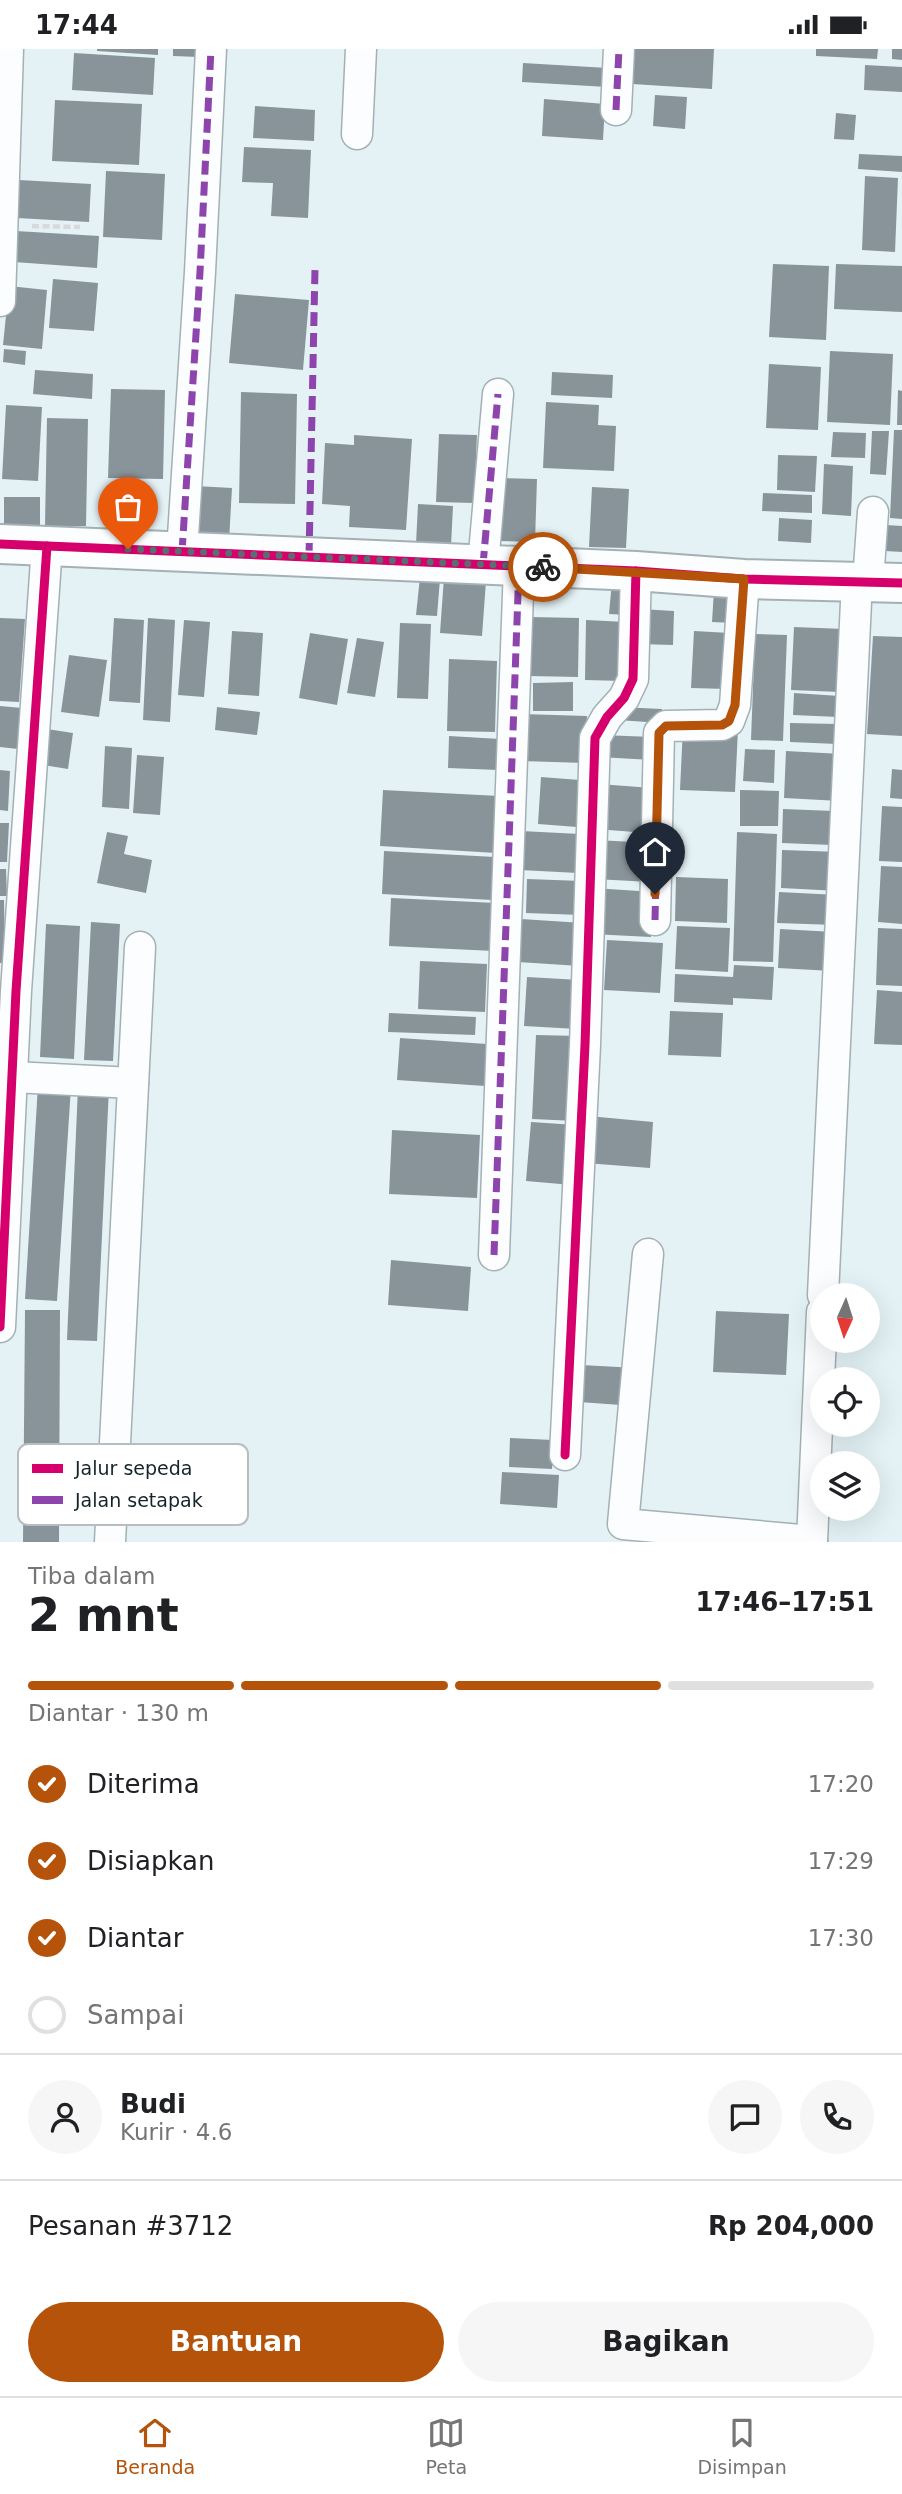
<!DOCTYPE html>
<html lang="id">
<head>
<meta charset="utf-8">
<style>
  body { margin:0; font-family:"DejaVu Sans",sans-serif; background:#f6f6f6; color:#202124; height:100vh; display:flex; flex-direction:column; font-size:26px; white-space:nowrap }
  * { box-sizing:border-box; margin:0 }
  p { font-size:23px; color:#757577 }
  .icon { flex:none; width:38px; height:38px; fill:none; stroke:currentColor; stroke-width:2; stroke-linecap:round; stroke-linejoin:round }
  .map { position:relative; height:1493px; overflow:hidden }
  .panel { display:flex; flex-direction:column; background:#fff; flex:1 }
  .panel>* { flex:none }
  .needle { width:46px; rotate:183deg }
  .buttons { position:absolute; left:810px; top:1234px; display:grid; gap:14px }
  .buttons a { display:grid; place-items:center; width:70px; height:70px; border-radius:50%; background:#fff; box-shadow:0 7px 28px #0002; font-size:35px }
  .pin { position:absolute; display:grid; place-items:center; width:60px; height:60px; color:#fff; margin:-72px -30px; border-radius:50% 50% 50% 0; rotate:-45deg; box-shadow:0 0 7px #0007 }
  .pin .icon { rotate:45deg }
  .courier { position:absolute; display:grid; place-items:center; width:70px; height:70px; margin:-35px; border:5px solid #b45309; border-radius:50%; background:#fff; color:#222; box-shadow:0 2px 9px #0007 }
  .head em { font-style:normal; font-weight:700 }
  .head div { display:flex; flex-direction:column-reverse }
  .head { display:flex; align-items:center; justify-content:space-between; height:119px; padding:0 28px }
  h1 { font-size:46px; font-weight:700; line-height:52px }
  .bar { display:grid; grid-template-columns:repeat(4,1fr); gap:10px 7px; align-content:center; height:84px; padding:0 28px }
  .bar i { height:9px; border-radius:5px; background:#e0e0e0 }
  .bar .selected { background:#b45309 }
  .bar p { grid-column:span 4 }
  .line { display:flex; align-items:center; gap:18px; padding:0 28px; border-top:2px solid #e0e0e0 }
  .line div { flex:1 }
  .round { display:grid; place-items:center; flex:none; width:74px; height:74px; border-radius:37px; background:#f6f6f6 }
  ol { padding:0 28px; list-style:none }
  li { display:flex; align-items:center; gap:21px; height:77px }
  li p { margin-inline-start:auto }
  li .icon { padding:7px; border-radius:50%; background:#b45309; color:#fff; stroke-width:4 }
  li:last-child { color:#757577 }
  li i { width:38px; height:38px; border:4px solid #e0e0e0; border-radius:50% }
  .cta { display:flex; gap:14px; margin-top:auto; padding:14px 28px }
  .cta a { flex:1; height:80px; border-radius:42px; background:#b45309; color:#fff; font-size:28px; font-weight:700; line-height:80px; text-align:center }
  .cta a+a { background:#f6f6f6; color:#202124 }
  .status { display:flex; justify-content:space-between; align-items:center; height:49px; padding:0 35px; background:#fff; direction:ltr }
  .status svg { height:19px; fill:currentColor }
  .tabs { display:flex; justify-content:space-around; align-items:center; height:98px; border-top:2px solid #e0e0e0; background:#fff; font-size:19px; color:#757577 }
  .tabs a { display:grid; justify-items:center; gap:4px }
  .tabs .selected { color:#b45309 }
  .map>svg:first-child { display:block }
  .building { fill:#89949a }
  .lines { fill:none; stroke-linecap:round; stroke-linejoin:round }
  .minor-casing { stroke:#a3b1b5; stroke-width:33 }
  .tertiary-casing { stroke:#a3b1b5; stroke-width:42 }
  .path { stroke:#d6dadc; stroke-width:4.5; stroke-dasharray:7 3.5; stroke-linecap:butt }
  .minor { stroke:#fbfdfe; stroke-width:30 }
  .tertiary { stroke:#fbfdfe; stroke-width:38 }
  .quiet { stroke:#8e44ad; stroke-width:7; stroke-dasharray:14 7; stroke-linecap:butt }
  .cycleway-casing { stroke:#fff; stroke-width:13 }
  .cycleway { stroke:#d6006c; stroke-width:9 }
  .done { stroke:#5d6c71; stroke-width:7; stroke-dasharray:0 12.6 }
  .route { stroke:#b45309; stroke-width:9 }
  .key { fill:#fff; stroke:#b8bdbf; stroke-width:2 }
  .key-label { font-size:19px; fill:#142429 }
</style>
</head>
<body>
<div class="status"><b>17:44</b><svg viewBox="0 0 49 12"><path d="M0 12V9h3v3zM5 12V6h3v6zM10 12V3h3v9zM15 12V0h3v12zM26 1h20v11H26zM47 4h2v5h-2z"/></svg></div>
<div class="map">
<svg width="902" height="1493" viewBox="0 0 902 1493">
  <rect width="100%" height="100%" fill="#e4f2f6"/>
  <g class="building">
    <path d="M97,0H158V6L97,2Z"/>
    <path d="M173,0H200L199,8L173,7Z"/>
    <path d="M634,0H714L712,40L632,35Z"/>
    <path d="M816,0H878L877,10L816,7Z"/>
    <path d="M892,0H902V11L892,10Z"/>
    <path d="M74,4L155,9L153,46L72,41Z"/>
    <path d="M523,14L608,19L607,38L522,33Z"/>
    <path d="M865,16L902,18V43L864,41Z"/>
    <path d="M655,46L687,48L685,80L653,77Z"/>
    <path d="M544,50L605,55L603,91L542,87Z"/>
    <path d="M55,51L142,55L139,116L52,112Z"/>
    <path d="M255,57L315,61L314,92L253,89Z"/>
    <path d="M836,64L856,66L854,91L834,90Z"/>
    <path d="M244,98L311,101L308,169L271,167L273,134L242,133Z"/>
    <path d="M859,105L902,107V123L858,120Z"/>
    <path d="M106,122L165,125L162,191L103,188Z"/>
    <path d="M865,127L898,129L895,203L862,201Z"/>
    <path d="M19,131L91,135L89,173L17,169Z"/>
    <path d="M16,182L99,187L97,219L14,213Z"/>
    <path d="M773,215L829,217L826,291L769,288Z"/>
    <path d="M836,215L902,217V263L834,260Z"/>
    <path d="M53,230L98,234L94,282L49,279Z"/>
    <path d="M9,237L47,241L42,300L3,296Z"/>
    <path d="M235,245L309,251L303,321L229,314Z"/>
    <path d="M4,300L26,302L25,316L3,313Z"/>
    <path d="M830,302L893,305L890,376L827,373Z"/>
    <path d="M769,315L821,318L818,381L766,379Z"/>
    <path d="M35,321L93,325L92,350L33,345Z"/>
    <path d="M552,323L613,326L612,349L551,346Z"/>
    <path d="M111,340L165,341L163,430L108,429Z"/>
    <path d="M898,341L902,342V376H897Z"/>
    <path d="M241,343L297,345L295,455L239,454Z"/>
    <path d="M546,353L599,356L598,376L616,377L614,422L543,419Z"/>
    <path d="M6,356L42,358L38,432L2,430Z"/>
    <path d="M47,369L88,370L86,477H45Z"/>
    <path d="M894,381H902V470L890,469Z"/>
    <path d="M872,382H889L886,426L870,425Z"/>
    <path d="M833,383L866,384L865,409L831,408Z"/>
    <path d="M439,385L477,386L474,454L436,453Z"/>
    <path d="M354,386L412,390L406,481L349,478L350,457L322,455L325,394L354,396Z"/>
    <path d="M778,406L817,407L815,443L777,441Z"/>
    <path d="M824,415L853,417L851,467L822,465Z"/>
    <path d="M500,429L537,430L535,493L498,492Z"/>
    <path d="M196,437L232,439L229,492L194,490Z"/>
    <path d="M592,438L629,440L626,499L589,498Z"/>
    <path d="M763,444L812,446V464L762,462Z"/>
    <rect x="4" y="448" width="36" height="30"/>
    <path d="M418,455L453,457L451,497L416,495Z"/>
    <path d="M779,469L812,471L811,494L778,492Z"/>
    <path d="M886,476L902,477V503L885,502Z"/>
    <path d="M420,528L440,530L437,567L416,566Z"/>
    <path d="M444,528L486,532L482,587L440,584Z"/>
    <path d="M612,532L629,534L628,566L609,565Z"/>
    <path d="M714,541H734V574L712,573Z"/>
    <path d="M640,560L674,562L673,596L639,595Z"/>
    <path d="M531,568L579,569L578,628L529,627Z"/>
    <path d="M0,569L25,570L19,653L0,652Z"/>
    <path d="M114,569L144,571L140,654L109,652Z"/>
    <path d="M148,569L175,571L170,673L143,671Z"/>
    <path d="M184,571L210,573L204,648L178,646Z"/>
    <path d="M586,571L626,573L624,632L585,631Z"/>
    <path d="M400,574L431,575L428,650L397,649Z"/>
    <path d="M794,578L844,580L840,643L791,641Z"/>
    <path d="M232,582L263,584L259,647L228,645Z"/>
    <path d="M694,582L730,584L727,640L691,639Z"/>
    <path d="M310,584L348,590L337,656L299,649Z"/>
    <path d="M755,585L787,586L783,692L751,691Z"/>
    <path d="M873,587L902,588V687L867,685Z"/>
    <path d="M357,589L384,593L375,648L347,644Z"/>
    <path d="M69,606L107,611L99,668L61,663Z"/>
    <path d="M449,610L497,612L495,683L447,682Z"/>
    <path d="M573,633V662H533V634Z"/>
    <path d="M794,644L840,647L838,668L793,666Z"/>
    <path d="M0,657L22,659L18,700L0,698Z"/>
    <path d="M217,658L260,663L257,686L215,681Z"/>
    <path d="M619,658L662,660L661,674L618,671Z"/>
    <path d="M522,665L587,667L585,714L521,712Z"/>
    <path d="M790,674L837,675V695L790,693Z"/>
    <path d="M683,678L738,680L735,743L680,741Z"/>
    <path d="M47,680L73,684L68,720L43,716Z"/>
    <path d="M601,686L653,688L652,711L599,708Z"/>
    <path d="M449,687L500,690L498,721L448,719Z"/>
    <path d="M105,697L132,699L129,760L102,758Z"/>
    <path d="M745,700L775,701L774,734L743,732Z"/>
    <path d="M786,702L842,705L840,752L784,749Z"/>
    <path d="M137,706L164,708L160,766L133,764Z"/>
    <path d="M892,720L902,721V750L890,749Z"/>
    <path d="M0,721L10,722L8,762L0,761Z"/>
    <path d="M541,728L580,731L577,778L538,775Z"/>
    <path d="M599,735L652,739L648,784L595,780Z"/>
    <path d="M383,741L499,747L496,804L380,797Z"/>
    <path d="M740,741L779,742L778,777H740Z"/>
    <path d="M882,757L902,758V813L879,812Z"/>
    <path d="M783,760L834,762L832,796L782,794Z"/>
    <path d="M0,774H9L7,813H0Z"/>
    <path d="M521,782L580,785L578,824L520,821Z"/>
    <path d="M107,783L128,787L124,805L152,811L146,844L97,834Z"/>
    <path d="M737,783L777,785L773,913L733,912Z"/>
    <path d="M596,791L653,794L651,833L594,830Z"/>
    <path d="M782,801L840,803L839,842L781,839Z"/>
    <path d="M384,802L495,808L492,851L382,845Z"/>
    <path d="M881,817L902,818V875L878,873Z"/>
    <path d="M0,820H6L7,847H0Z"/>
    <path d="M676,828L728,830L727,874L675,872Z"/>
    <path d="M527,830L582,832L581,866L526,864Z"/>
    <path d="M593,839L654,843L651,888L591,885Z"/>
    <path d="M779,843L838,846L836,876L777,874Z"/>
    <path d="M391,849L496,854L494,902L389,897Z"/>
    <path d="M0,851H4L5,914H0Z"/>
    <path d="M521,870L583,874L580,917L518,913Z"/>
    <path d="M91,873L120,875L113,1012L84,1011Z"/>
    <path d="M46,875L80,877L74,1010L40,1008Z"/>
    <path d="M677,877L730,879L728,923L675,920Z"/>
    <path d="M878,879L902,880V937L876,936Z"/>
    <path d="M780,880L834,883L832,922L778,919Z"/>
    <path d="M607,891L663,894L660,944L604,941Z"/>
    <path d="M420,912L487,915L485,963L418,960Z"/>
    <path d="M734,916L774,918L772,951L733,949V956L674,953L675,925L733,928Z"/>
    <path d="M527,928L580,931L577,980L524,977Z"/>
    <path d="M877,941L902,943V996L874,995Z"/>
    <path d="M670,962L723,964L721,1008L668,1006Z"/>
    <path d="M389,964L476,968L475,986L388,983Z"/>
    <path d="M536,986L580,987L576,1072L532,1070Z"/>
    <path d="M400,989L487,995L485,1037L397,1031Z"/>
    <path d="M38,1036L71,1038L57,1252L25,1250Z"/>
    <path d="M78,1038L109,1039L97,1292L67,1291Z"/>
    <path d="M588,1067L653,1073L650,1119L585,1114Z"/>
    <path d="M531,1073L576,1076L572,1136L526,1132Z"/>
    <path d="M392,1081L480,1086L477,1149L389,1145Z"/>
    <path d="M391,1211L471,1218L468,1262L388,1256Z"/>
    <path d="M25,1261H60L59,1493H23Z"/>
    <path d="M716,1262L789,1265L786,1326L713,1323Z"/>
    <path d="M581,1316L637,1319L635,1357L579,1353Z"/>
    <path d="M510,1389L553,1391L552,1420L509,1418Z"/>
    <path d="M502,1423L559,1426L557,1459L500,1455Z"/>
  </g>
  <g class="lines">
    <g class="minor-casing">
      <g id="minor">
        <path d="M616,61L619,0"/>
        <path d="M357,85L361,0"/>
        <path d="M0,252L8,0"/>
        <path d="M182,503L200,223L211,0"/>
        <path d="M483,516L498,345"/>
        <path d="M868,532L873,463"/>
        <path d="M655,871L659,684L666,677L722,676L729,672L735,656L744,530"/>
        <path d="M13,1028L133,1034"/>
        <path d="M648,1205L623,1475L812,1492"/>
        <path d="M494,1206L519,517"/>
        <path d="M823,1246L857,532"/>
        <path d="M0,1278L16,942L47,497"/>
        <path d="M565,1406L585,996L595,689L607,668L624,649L633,630L636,522"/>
        <path d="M110,1493L140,898"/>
        <path d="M812,1493L822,1263"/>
      </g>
    </g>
    <g class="tertiary-casing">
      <path id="tertiary" d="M0,495L636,522L744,530L902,534"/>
    </g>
    <path class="path" d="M32,177L80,178"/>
    <use href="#minor" class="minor"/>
    <use href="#tertiary" class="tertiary"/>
    <g class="quiet">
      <path d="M616,61L619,0"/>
      <path d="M182,503L200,223L211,0"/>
      <path d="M309,508L315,219"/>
      <path d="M483,516L498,345"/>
      <path d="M655,871L659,684L666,677L722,676L729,672L735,656L744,530"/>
      <path d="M494,1206L519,517"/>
    </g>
    <g class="cycleway-casing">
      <g id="cycleway">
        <path d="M0,495L636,522L744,530L902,534"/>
        <path d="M0,1278L16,942L47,497"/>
        <path d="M565,1406L585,996L595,689L607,668L624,649L633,630L636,522"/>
      </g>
    </g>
    <use href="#cycleway" class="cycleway"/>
  </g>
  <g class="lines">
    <path class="done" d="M128,500L543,518"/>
    <path class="route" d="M543,518L744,530L735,656L729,672L722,676L666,677L659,684L655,845"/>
  </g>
  <rect x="18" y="1395" width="230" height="81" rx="10" class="key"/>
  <rect x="32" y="1415" width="31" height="9" fill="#d6006c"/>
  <rect x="32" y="1447" width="31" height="8" fill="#8e44ad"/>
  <g class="key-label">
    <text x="75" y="1426">Jalur sepeda</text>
    <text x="75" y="1458">Jalan setapak</text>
  </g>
</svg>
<div class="buttons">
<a><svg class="needle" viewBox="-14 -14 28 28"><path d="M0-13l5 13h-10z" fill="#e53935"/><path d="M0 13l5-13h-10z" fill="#757577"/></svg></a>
<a><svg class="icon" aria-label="locate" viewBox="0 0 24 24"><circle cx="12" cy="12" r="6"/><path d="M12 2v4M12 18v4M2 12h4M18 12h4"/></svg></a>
<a><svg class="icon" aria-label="layers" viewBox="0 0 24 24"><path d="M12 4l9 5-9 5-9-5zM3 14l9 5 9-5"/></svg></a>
</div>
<div class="pin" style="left:128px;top:500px;background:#ea580c"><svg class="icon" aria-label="bag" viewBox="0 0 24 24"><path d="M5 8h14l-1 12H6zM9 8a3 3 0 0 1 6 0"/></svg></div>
<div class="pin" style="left:655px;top:845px;background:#1f2937"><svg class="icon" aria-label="home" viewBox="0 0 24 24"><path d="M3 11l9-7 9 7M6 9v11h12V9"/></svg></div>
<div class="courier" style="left:543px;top:518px"><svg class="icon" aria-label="bike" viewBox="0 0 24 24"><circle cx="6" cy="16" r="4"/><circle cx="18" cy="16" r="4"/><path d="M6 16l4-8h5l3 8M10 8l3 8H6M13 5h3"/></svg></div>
</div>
<section class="panel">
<div class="head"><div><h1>2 mnt</h1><p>Tiba dalam</p></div><em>17:46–17:51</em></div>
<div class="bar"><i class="selected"></i><i class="selected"></i><i class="selected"></i><i></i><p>Diantar · 130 m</p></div>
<ol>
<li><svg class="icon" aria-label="check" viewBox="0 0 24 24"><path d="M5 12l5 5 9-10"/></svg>Diterima<p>17:20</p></li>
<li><svg class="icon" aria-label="check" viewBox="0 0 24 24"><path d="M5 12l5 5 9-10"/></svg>Disiapkan<p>17:29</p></li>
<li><svg class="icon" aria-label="check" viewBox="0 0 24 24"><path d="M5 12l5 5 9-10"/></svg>Diantar<p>17:30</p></li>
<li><i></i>Sampai</li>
</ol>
<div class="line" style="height:126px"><a class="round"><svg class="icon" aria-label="person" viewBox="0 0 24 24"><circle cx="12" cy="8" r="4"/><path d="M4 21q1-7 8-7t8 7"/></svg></a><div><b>Budi</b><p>Kurir · 4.6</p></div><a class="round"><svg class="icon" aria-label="chat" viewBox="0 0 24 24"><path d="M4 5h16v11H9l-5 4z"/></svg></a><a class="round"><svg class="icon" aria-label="phone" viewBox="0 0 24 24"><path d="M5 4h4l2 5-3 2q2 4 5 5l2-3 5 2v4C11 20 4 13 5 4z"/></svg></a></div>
<div class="line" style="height:91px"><div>Pesanan #3712</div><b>Rp 204,000</b></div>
<div class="cta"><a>Bantuan</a><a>Bagikan</a></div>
</section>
<nav class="tabs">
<a class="selected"><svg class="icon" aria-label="home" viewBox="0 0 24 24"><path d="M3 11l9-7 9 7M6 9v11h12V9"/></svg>Beranda</a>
<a><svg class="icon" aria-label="map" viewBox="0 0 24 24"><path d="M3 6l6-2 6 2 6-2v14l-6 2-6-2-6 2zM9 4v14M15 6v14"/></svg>Peta</a>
<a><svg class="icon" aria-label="saved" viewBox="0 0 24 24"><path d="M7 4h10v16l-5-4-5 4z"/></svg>Disimpan</a>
</nav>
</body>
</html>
